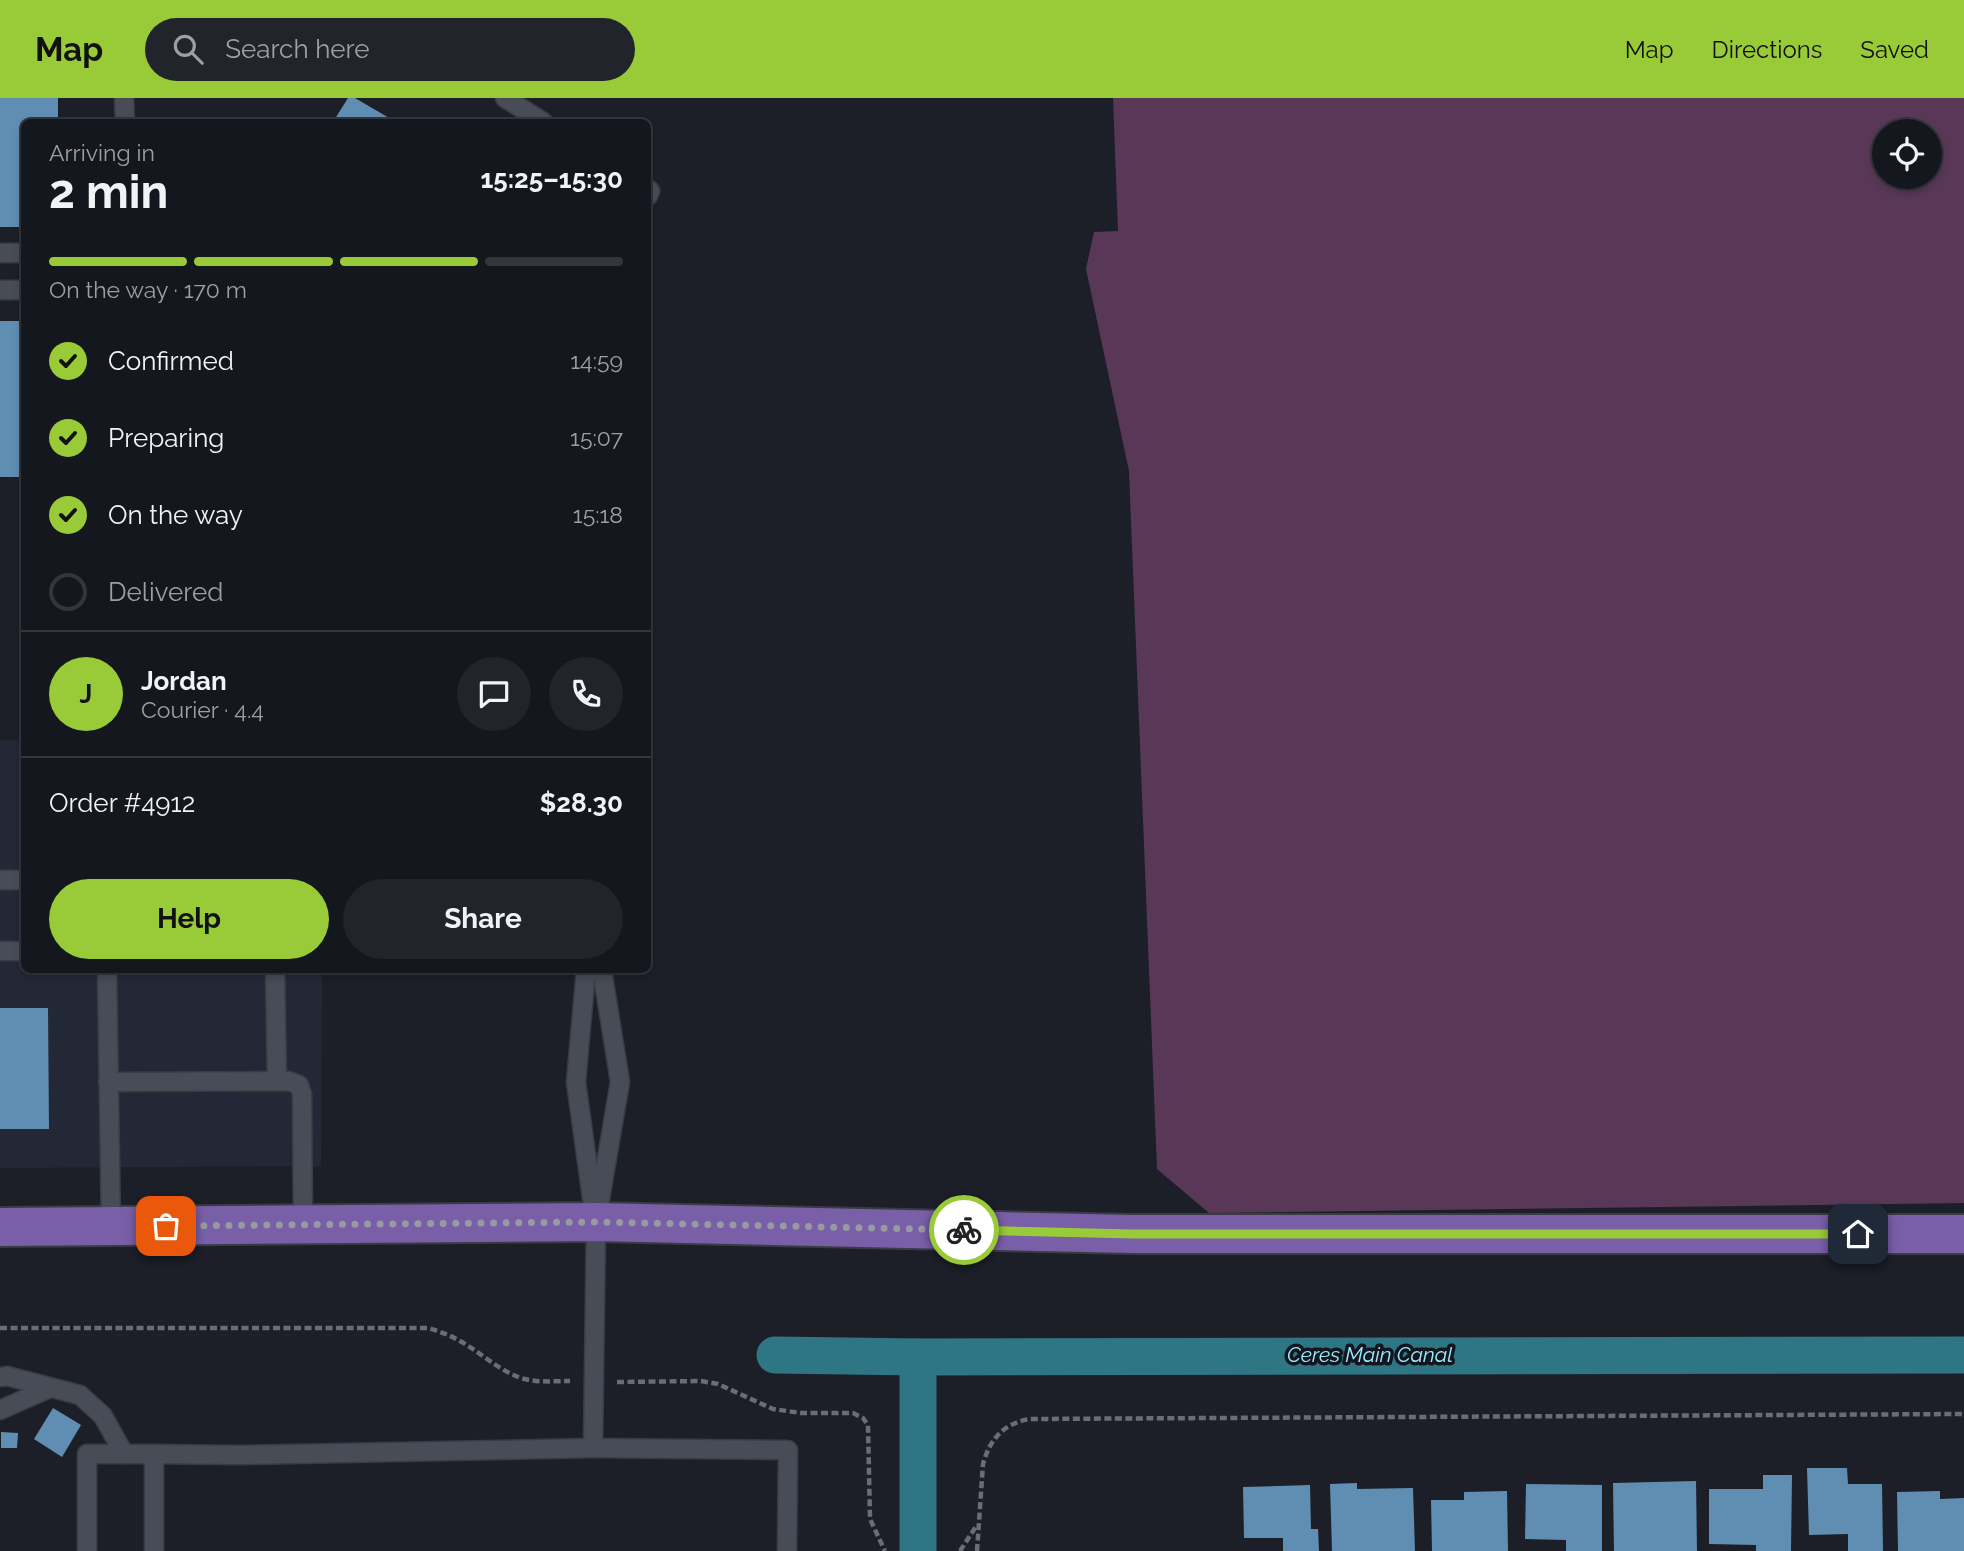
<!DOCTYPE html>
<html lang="en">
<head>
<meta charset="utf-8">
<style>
  body { margin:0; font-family:Raleway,sans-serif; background:#22242b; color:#f1f3f6; height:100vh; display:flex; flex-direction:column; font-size:26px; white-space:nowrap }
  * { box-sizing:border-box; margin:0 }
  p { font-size:23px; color:#9d9fa4 }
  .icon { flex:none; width:38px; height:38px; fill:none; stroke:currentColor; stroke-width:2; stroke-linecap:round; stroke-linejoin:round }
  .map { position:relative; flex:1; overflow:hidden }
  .details { position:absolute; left:21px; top:21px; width:630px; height:854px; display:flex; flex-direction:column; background:#15171e; border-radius:10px; box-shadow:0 4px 10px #0003,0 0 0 2px #34363c }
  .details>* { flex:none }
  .buttons { position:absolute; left:1872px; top:21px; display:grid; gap:14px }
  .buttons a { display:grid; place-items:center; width:70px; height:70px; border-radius:50%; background:#15171e; box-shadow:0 4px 10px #0003,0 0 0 2px #34363c; font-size:35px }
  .pin { position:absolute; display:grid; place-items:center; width:60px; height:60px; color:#fff; margin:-30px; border-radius:14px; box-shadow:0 4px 10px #0006 }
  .courier { position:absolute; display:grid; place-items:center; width:70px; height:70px; margin:-35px; border:5px solid #98cb37; border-radius:50%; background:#fff; color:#222; box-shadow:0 2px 9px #0007 }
  .overview em { font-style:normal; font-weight:700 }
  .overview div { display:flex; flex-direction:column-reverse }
  .overview { display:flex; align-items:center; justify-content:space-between; height:119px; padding:0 28px }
  h1 { font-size:46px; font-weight:700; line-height:52px }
  .bar { display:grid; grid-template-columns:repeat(4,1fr); gap:10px 7px; align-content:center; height:84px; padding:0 28px }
  .bar i { height:9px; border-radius:5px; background:#34363c }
  .bar .on { background:#98cb37 }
  .bar p { grid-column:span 4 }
  .line { display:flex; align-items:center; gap:18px; padding:0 28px; border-top:2px solid #34363c }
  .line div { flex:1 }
  .round { display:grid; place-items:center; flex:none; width:74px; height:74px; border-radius:37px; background:#22242b }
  ol { padding:0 28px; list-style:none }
  li { display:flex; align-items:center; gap:21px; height:77px }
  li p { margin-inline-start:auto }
  li .icon { padding:7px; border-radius:50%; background:#98cb37; color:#111; stroke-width:4 }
  li:last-child { color:#9d9fa4 }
  li i { width:38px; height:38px; border:4px solid #34363c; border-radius:50% }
  .action { display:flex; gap:14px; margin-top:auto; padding:14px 28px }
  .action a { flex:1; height:80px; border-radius:42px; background:#98cb37; color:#111; font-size:28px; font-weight:700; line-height:80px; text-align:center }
  .action a+a { background:#22242b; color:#f1f3f6 }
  header { display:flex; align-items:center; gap:42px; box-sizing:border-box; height:98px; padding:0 35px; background:#98cb37; color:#111 }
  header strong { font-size:33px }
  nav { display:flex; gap:38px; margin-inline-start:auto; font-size:24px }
  .search { width:490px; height:63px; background:#22242b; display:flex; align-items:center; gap:18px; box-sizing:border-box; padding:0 24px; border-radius:38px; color:#9d9fa4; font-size:26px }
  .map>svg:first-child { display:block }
  .built { fill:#232836 }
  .green { fill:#583856; fill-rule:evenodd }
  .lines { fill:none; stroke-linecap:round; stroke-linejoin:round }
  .canal { stroke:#2f7685; stroke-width:37 }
  .building { fill:#608eb2 }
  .lane-casing { stroke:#3a3c43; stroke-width:21 }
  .primary-casing { stroke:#3a3c43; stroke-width:42 }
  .path { stroke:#6a6d75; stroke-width:4.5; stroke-dasharray:7 3.5; stroke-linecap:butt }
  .lane { stroke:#484c56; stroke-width:18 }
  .primary { stroke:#795ea8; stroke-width:38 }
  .done { stroke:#989aa1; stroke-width:7; stroke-dasharray:0 12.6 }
  .route { stroke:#98cb37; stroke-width:9 }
  .labels { text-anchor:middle; stroke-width:7; stroke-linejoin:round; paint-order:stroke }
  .water-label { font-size:21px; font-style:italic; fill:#9becff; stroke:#13161f }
</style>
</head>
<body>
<header>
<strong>Map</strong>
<div class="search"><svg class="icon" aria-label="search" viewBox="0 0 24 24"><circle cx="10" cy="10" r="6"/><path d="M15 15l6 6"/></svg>Search here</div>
<nav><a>Map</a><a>Directions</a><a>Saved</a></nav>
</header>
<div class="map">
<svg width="1964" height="1453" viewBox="0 0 1964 1453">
  <rect width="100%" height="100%" fill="#1c1f28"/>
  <path class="built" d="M0,642H24V872H322L321,1068L0,1070Z"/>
  <path class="green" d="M1113,0H1964V1105L1209,1115L1157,1071L1129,373L1086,171L1094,134L1118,133ZM1885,33H1930V79H1885Z"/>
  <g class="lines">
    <g class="canal">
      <path d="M775,1257L918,1259L1964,1257"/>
      <path d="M918,1259V1453"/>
    </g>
  </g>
  <g class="building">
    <path d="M0,0H58V24H24V129H0Z"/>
    <path d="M348,0H355L396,24H333Z"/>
    <rect x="0" y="223" width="24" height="156"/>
    <path d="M0,910H48L49,1031H0Z"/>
    <path d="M53,1310L81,1327L62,1359L34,1341Z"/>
    <path d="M1,1334L18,1335L17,1350H1Z"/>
    <path d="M1807,1370H1847L1848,1386H1882L1883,1453H1848V1436L1809,1437Z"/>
    <path d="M1763,1377H1792L1791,1453H1756V1447L1709,1446V1391H1763Z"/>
    <path d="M1696,1383L1697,1453H1614L1613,1385Z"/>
    <path d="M1357,1385V1391L1413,1390L1415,1453H1332L1330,1386Z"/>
    <path d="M1526,1386L1602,1387V1453H1566V1442L1525,1441Z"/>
    <path d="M1310,1387L1311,1431H1318L1319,1453H1283V1440H1244L1243,1389Z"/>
    <path d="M1507,1393L1508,1453H1432L1431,1402H1464V1394Z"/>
    <path d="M1940,1393V1401L1964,1400V1453H1898L1897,1394Z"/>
  </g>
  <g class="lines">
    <g class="lane-casing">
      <g id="lane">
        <path d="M124,0L125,24"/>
        <path d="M505,0L543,24"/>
        <path d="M648,91L650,93L648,98"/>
        <path d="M0,155H24"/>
        <path d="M0,192H24"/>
        <path d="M0,782H24"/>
        <path d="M0,853H24"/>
        <path d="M107,872L111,1128"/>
        <path d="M275,872L277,983"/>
        <path d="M586,872L576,984L593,1107"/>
        <path d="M108,984L289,983L299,987L302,996L303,1126"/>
        <path d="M0,1279L7,1278L80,1297L103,1318L124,1356"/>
        <path d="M0,1312L50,1290"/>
        <path d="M593,1350L788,1352L787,1453"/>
        <path d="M87,1453V1356H154"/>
        <path d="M154,1453V1356L238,1357L593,1350L596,1124L620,984L602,872"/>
      </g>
    </g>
    <g class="primary-casing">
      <path id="primary" d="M0,1129L596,1124L1133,1136H1964"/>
    </g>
    <g class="path">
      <path d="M0,1230H429C440,1234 450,1237 460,1243C480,1254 498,1272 521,1280C537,1285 554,1283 570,1283"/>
      <path d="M617,1284L701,1283L718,1286L773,1311L801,1315H853L863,1320L868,1327L870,1421L885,1453"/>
      <path d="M960,1453L977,1427"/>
      <path d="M977,1453L983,1366C990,1341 1003,1326 1029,1321L1964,1316"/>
    </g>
    <use href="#lane" class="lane"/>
    <use href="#primary" class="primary"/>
  </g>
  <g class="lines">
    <path class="done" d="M166,1128L596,1124L964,1132"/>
    <path class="route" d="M964,1132L1133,1136H1858"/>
  </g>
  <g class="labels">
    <g class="water-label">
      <text x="1370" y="1264">Ceres Main Canal</text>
    </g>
  </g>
</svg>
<div class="buttons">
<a><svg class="icon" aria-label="locate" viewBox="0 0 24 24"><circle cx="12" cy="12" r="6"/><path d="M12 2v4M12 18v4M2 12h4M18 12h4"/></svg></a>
</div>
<div class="pin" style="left:166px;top:1128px;background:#ea580c"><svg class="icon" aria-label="bag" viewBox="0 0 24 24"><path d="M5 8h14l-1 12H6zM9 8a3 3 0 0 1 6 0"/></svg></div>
<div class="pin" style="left:1858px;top:1136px;background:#1f2937"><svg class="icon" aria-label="home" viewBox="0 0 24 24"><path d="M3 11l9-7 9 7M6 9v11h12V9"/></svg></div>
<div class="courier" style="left:964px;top:1132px"><svg class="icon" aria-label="bike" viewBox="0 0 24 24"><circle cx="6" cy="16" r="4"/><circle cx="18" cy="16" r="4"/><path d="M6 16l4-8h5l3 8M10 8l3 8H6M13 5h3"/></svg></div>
<section class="details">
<div class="overview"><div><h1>2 min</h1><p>Arriving in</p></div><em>15:25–15:30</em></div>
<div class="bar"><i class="on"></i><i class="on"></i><i class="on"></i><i></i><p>On the way · 170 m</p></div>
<ol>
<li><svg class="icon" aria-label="check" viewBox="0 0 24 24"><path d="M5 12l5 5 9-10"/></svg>Confirmed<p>14:59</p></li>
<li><svg class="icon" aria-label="check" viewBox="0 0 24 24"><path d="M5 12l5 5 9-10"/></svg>Preparing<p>15:07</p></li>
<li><svg class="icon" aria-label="check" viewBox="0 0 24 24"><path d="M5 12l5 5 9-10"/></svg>On the way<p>15:18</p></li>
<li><i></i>Delivered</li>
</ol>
<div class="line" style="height:126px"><b class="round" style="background:#98cb37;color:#111">J</b><div><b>Jordan</b><p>Courier · 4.4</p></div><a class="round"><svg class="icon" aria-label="chat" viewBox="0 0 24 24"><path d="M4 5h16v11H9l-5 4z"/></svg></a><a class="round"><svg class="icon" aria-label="phone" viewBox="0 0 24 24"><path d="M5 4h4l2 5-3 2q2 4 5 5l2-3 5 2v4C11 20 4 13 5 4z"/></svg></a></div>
<div class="line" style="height:91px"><div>Order #4912</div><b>$28.30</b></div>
<div class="action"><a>Help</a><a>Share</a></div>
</section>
</div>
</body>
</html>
